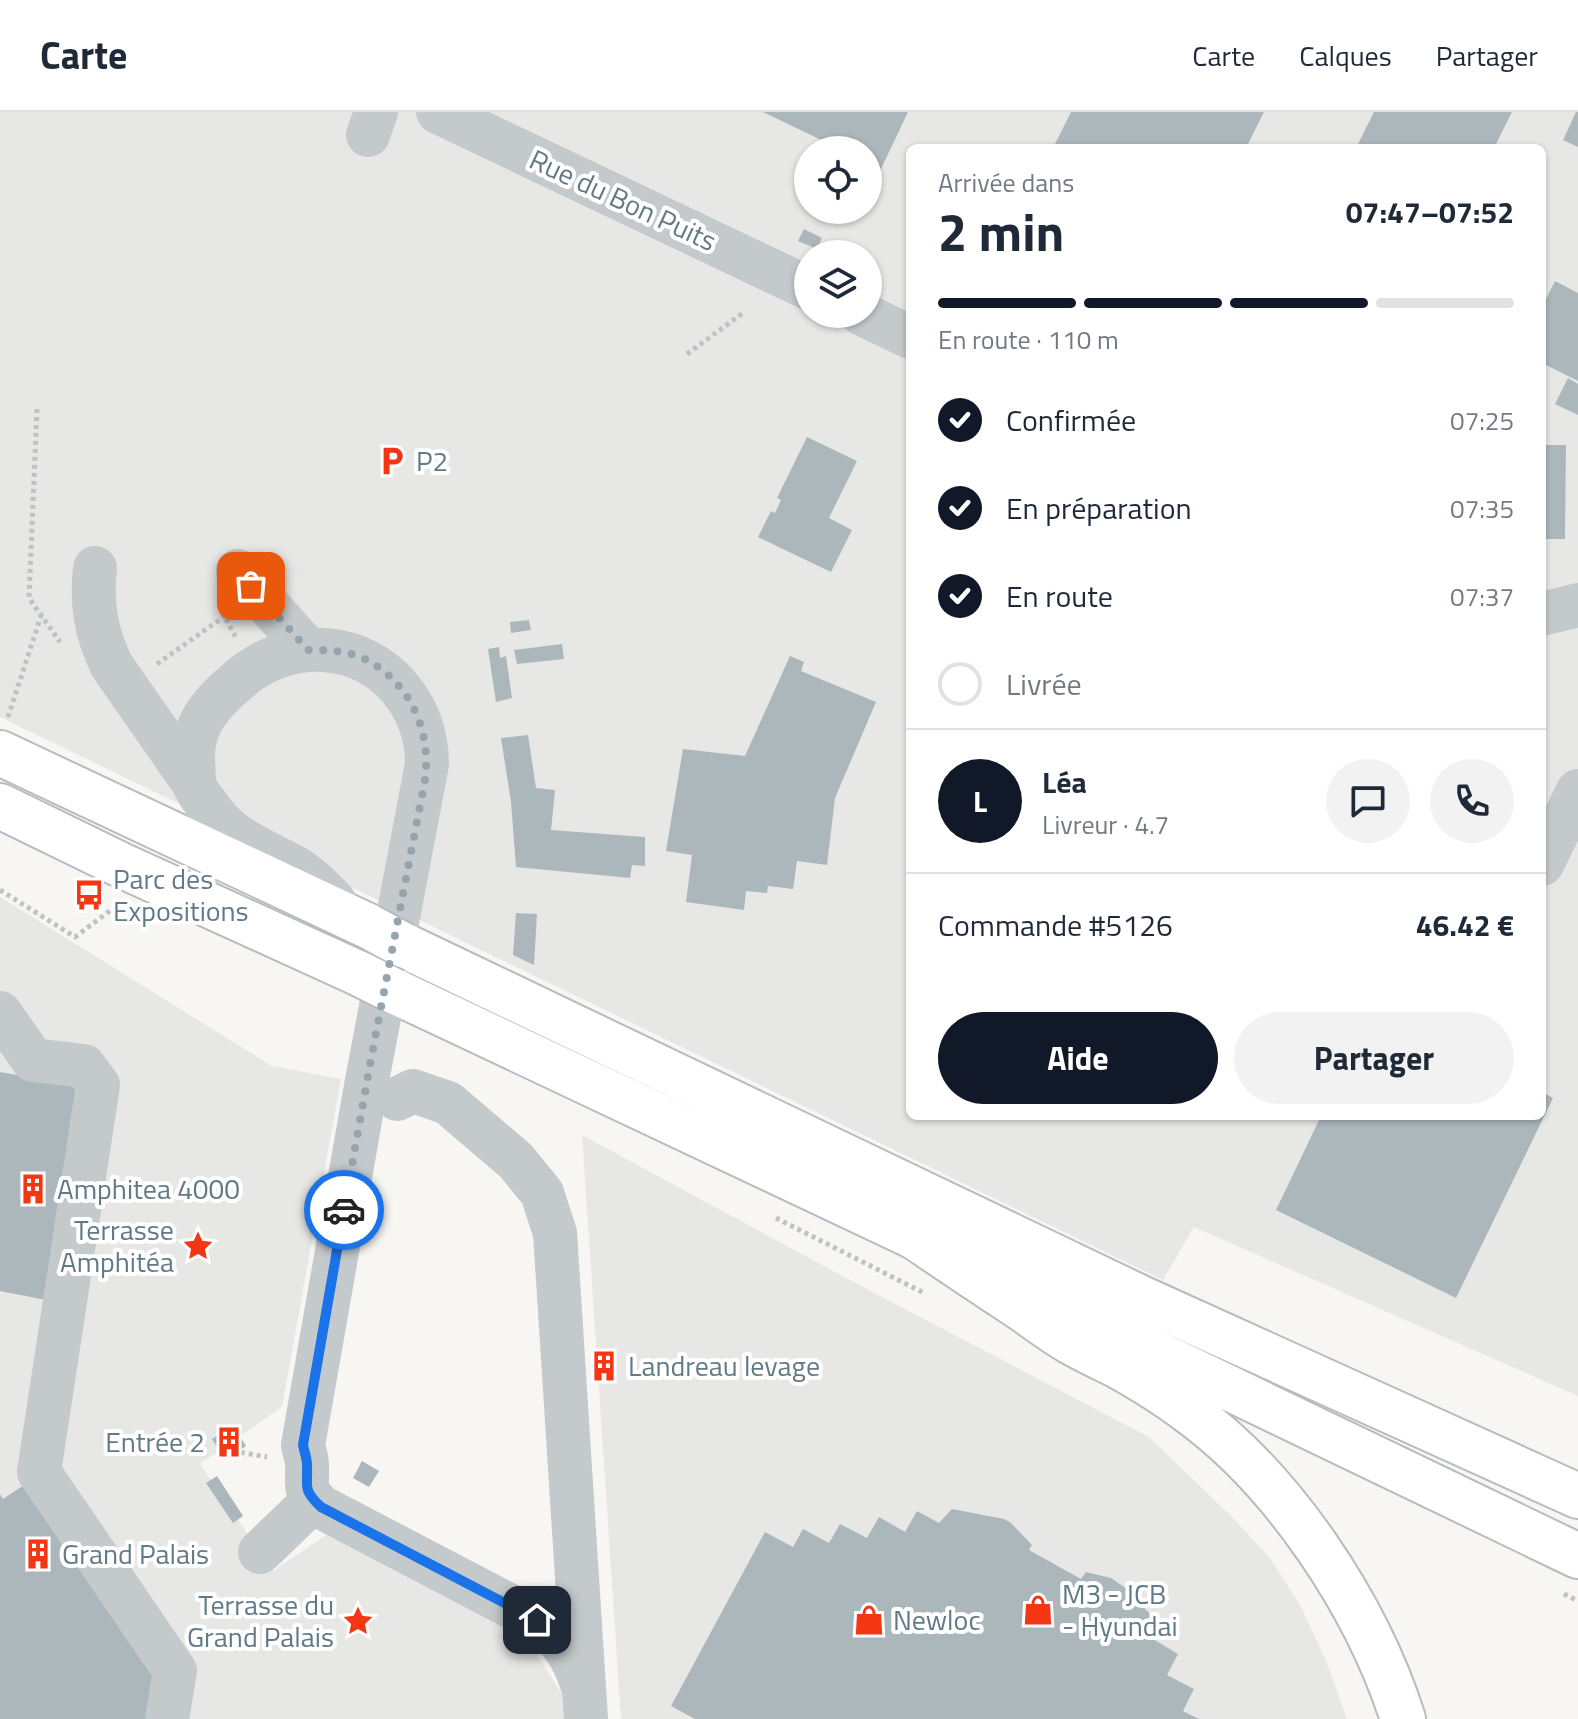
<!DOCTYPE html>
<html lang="fr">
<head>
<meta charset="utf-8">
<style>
  body { margin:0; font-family:"Titillium Web",sans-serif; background:#f2f2f3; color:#1f2937; height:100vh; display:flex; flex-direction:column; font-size:30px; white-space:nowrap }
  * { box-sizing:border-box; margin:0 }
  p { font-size:26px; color:#747a83 }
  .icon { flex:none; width:44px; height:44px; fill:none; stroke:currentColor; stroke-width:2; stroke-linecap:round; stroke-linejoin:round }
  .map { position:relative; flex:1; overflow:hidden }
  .drawer { position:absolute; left:906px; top:32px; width:640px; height:976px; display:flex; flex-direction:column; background:#fff; border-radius:12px; box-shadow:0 2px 6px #0004 }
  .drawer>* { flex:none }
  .fabs { position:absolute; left:794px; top:24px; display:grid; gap:16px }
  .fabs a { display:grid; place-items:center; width:88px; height:88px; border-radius:50%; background:#fff; box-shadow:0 2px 6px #0004; font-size:40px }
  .pin { position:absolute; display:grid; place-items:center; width:68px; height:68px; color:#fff; margin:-34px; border-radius:16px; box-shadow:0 4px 12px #0006 }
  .courier { position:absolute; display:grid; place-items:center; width:80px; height:80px; margin:-40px; border:6px solid #1a73e8; border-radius:50%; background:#fff; color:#222; box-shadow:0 2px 10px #0007 }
  .overview em { font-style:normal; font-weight:700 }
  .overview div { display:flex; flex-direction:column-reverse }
  .overview { display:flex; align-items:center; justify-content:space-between; height:136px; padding:0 32px }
  h1 { font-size:52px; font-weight:700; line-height:60px }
  .bar { display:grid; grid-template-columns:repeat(4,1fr); gap:12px 8px; align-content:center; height:96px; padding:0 32px }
  .bar i { height:10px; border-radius:6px; background:#e0e1e3 }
  .bar .on { background:#111827 }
  .bar p { grid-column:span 4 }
  .line { display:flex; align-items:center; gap:20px; padding:0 32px; border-top:2px solid #e0e1e3 }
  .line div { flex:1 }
  .round { display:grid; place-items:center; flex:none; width:84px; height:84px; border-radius:42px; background:#f2f2f3 }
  ol { padding:0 32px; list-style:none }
  li { display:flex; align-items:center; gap:24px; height:88px }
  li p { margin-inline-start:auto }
  li .icon { padding:8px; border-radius:50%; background:#111827; color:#fff; stroke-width:4 }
  li:last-child { color:#747a83 }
  li i { width:44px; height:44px; border:4px solid #e0e1e3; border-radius:50% }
  .button { display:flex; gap:16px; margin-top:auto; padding:16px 32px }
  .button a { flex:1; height:92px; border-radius:48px; background:#111827; color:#fff; font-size:32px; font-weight:700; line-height:92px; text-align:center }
  .button a+a { background:#f2f2f3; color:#1f2937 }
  header { display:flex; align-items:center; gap:48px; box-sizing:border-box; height:112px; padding:0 40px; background:#fff; border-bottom:2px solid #e0e1e3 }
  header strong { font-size:38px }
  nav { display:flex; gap:44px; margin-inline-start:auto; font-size:28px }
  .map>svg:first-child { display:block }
  .built { fill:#e7e8e6; fill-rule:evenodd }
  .building { fill:#acb7bb }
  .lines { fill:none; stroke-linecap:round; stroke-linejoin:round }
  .major-casing { stroke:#b6bcbf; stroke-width:48 }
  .highway-casing { stroke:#b8bcbf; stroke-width:48 }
  .path { stroke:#bfc2c4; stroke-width:5; stroke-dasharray:4 4; stroke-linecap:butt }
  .minor { stroke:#c4c9cc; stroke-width:44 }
  .major { stroke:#fff; stroke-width:44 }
  .highway { stroke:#fff; stroke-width:44 }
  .major-bridge-casing { stroke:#b6bcbf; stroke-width:48; stroke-linecap:butt }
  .major-bridge { stroke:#fff; stroke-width:44 }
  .done { stroke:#96a5ad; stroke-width:8; stroke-dasharray:0 14.4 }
  .route { stroke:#1a73e8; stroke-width:10 }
  .labels { text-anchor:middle; stroke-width:8; stroke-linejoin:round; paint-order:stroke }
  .street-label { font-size:28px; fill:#627a87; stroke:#fff }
  .poi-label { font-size:28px; fill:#627a87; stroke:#fff; text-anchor:start }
</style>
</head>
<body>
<header>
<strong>Carte</strong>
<nav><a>Carte</a><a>Calques</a><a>Partager</a></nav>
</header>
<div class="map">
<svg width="1578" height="1607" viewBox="0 0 1578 1607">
  <rect width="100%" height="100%" fill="#f7f6f3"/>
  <g class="built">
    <path d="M0,0H1578V1284L1194,1115L1163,1168L0,605ZM910,36H1542V1004H910ZM808,38H868V98H808ZM808,142H868V202H808Z"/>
    <path d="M0,785L272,954L341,967L282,1295L200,1352L273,1459L332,1419L520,1517L568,1591L569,1607H0Z"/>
    <path d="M582,1023L861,1174L1149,1325L1232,1405L1270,1446L1300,1493L1325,1546L1347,1607H621Z"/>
  </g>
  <g class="building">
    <path d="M763,0H908L881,57L868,50V38H842Z"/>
    <path d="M1071,0H1264L1246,36H1053Z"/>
    <path d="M1374,0H1512L1494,36H1356Z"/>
    <path d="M1576,0H1578V35L1563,28Z"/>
    <path d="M804,117L822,126L817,137L798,129Z"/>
    <path d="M1555,169L1578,181V269L1542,251V195Z"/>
    <path d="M1568,266L1578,272V303L1555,292Z"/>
    <path d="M807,325L857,349L829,406L852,418L831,460L758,425L771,399L775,401L781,388L777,386Z"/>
    <path d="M1542,333H1566L1565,427H1542Z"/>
    <path d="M529,508L531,518L511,521L510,510Z"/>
    <path d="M562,532L564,547L517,552L514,538Z"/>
    <path d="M499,535L500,546L506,544L512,586L496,590L488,537Z"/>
    <path d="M790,544L804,550L801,559L876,590L835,686L827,753L797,749L793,777L768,774L767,781L746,779L744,798L686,790L692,743L666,739L683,637L745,644Z"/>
    <path d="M528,623L536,676L555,678L551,718L645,725V754L632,753L630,766L516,755L511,690L501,626Z"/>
    <path d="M516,801L537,802L534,853L513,843Z"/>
    <path d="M0,960L85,975L46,1188L0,1179Z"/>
    <path d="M1542,980L1553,986L1456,1186L1276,1098L1321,1004H1542Z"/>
    <path d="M596,1242H610L611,1265L598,1266Z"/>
    <path d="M233,1313L246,1334L225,1348L212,1327Z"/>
    <path d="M362,1349L379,1359L369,1375L353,1366Z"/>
    <path d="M217,1364L243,1404L233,1411L206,1371Z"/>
    <path d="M27,1371L159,1564L152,1607H0V1382L3,1387Z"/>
    <path d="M952,1397L1004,1407L1011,1411L1032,1433L1029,1438L1081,1467L1086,1460L1111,1466L1127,1477L1160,1513L1153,1527L1178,1542L1167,1563L1194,1577L1183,1599L1199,1607H695L671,1594L765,1420L793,1435L803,1417L829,1431L840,1412L867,1426L879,1405L905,1420L917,1399L939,1411Z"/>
  </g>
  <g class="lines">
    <g class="major-casing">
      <g id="major">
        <path d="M0,641L368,814"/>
        <path d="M0,694L123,754L360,862"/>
        <path d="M403,833L1143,1187L1578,1384"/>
        <path d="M394,879L915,1125L1578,1444"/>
      </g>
    </g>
    <g class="highway-casing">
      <path id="highway" d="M915,1125C950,1149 986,1173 1021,1196C1038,1208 1054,1220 1071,1230C1087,1239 1104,1247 1120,1255C1143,1268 1166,1282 1187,1298C1284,1368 1367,1494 1403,1607"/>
    </g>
    <g class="path">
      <path d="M687,242L743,201"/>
      <path d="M37,297L29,486L60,530"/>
      <path d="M226,507L236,526"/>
      <path d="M157,552L225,504"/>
      <path d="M8,605L41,504"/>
      <path d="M0,778L75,825L119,792"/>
      <path d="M776,1106L924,1181"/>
      <path d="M229,1332L233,1339L267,1345"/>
      <path d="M1564,1482L1578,1489"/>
    </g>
    <g class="minor">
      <path d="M438,0L808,176"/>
      <path d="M368,23L376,0"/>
      <path d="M862,202L910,225"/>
      <path d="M95,456C91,492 96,522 112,554L195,673"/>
      <path d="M238,459L308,538"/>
      <path d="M1542,502L1578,493"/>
      <path d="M1542,752L1578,679"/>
      <path d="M334,789C324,779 314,768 302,760C296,755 288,752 281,748C250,732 229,724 208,694C204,688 197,681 195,674C193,667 194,657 193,649C192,619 204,600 225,580C234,572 243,563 253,557C300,527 361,532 398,574C418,597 427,622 427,652L366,974L303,1333C304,1339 307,1346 307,1353C308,1375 302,1377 321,1395L537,1508C560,1525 573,1544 582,1572"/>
      <path d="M0,901L33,948L84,954L98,973L39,1360L175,1559L167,1607"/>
      <path d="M397,987L413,979L448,991L516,1049L542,1081L555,1121L586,1607"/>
      <path d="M260,1440L314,1388"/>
    </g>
    <use href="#major" class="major"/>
    <use href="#highway" class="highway"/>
    <g class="major-bridge-casing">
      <g id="major-bridge">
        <path d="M368,814L403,833"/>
        <path d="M360,862L394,879"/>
      </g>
    </g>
    <use href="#major-bridge" class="major-bridge"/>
  </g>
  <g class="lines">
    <path class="done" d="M251,474L308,538C325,538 342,538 358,544C408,565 432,617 425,668L371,947L344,1098"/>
    <path class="route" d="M344,1098L303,1333C304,1339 307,1346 307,1353C308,1375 302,1377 321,1395L537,1508"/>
  </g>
  <defs>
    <g id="parking-bare" transform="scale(2.4)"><path d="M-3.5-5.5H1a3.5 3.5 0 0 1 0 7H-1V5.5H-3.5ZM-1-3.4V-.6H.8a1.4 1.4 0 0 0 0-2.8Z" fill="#f53615" stroke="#fff" stroke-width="2.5" paint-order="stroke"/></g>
    <g id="bus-bare" transform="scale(2.4)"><path d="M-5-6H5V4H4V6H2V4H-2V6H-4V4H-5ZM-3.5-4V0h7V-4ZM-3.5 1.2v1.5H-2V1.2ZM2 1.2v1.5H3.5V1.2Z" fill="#f53615" stroke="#fff" stroke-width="2.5" paint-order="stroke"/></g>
    <g id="building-bare" transform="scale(2.4)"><path d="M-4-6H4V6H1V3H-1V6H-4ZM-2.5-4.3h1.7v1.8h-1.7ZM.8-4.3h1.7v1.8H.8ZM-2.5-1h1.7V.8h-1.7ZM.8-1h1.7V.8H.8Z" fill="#f53615" stroke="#fff" stroke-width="2.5" paint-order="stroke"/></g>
    <g id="sight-bare" transform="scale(2.4)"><path d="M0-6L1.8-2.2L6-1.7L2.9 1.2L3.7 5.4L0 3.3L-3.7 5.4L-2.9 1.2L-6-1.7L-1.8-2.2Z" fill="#f53615" stroke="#fff" stroke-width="2.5" paint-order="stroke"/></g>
    <g id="shop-bare" transform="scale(2.4)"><path d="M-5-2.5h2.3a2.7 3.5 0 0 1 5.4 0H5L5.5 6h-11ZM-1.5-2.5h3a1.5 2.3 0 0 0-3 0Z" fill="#f53615" stroke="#fff" stroke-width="2.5" paint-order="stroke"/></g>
  </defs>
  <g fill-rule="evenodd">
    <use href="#parking-bare" x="392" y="349"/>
    <use href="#bus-bare" x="89" y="783"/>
    <use href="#building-bare" x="33" y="1077"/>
    <use href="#sight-bare" x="198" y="1134"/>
    <use href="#building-bare" x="604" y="1254"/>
    <use href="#building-bare" x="229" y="1330"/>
    <use href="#building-bare" x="38" y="1442"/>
    <use href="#shop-bare" x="1038" y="1498"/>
    <use href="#shop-bare" x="869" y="1508"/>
    <use href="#sight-bare" x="358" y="1509"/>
  </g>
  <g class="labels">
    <g class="street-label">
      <text transform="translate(623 88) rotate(25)" y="10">Rue du Bon Puits</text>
    </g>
    <g class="poi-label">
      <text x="416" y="359">P2</text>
      <text x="113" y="777">Parc des<tspan x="113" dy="32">Expositions</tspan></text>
      <text x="57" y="1087">Amphitea 4000</text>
      <text x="174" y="1128" text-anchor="end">Terrasse<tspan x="174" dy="32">Amphitéa</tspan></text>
      <text x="628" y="1264">Landreau levage</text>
      <text x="205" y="1340" text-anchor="end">Entrée 2</text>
      <text x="62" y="1452">Grand Palais</text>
      <text x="1062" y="1492">M3 - JCB<tspan x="1062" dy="32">- Hyundai</tspan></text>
      <text x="334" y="1503" text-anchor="end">Terrasse du<tspan x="334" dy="32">Grand Palais</tspan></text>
      <text x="893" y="1518">Newloc</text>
    </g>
  </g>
</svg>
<div class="fabs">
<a><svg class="icon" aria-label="locate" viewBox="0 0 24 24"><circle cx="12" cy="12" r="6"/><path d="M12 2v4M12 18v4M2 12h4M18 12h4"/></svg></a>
<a><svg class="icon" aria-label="layers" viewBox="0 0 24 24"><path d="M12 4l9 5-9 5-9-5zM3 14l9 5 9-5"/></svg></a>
</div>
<div class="pin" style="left:251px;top:474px;background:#ea580c"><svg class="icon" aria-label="bag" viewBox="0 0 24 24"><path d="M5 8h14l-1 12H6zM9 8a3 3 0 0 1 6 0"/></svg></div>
<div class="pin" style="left:537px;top:1508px;background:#1f2937"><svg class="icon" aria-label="home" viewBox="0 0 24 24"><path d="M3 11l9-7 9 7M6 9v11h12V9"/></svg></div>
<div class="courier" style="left:344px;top:1098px"><svg class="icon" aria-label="car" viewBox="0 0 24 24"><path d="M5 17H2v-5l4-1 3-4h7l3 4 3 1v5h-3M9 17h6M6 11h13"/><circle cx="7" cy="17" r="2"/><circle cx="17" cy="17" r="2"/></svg></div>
<section class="drawer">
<div class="overview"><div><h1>2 min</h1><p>Arrivée dans</p></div><em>07:47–07:52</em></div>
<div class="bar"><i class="on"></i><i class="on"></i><i class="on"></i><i></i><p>En route · 110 m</p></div>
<ol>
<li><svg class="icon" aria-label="check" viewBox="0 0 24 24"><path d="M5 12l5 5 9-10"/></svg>Confirmée<p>07:25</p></li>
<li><svg class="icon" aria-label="check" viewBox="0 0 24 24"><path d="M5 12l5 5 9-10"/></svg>En préparation<p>07:35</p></li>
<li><svg class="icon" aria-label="check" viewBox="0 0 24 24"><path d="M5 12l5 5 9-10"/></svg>En route<p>07:37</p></li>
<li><i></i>Livrée</li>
</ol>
<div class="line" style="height:144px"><b class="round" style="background:#111827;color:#fff">L</b><div><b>Léa</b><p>Livreur · 4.7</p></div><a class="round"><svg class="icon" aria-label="chat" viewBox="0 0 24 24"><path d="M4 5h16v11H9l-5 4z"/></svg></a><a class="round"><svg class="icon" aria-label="phone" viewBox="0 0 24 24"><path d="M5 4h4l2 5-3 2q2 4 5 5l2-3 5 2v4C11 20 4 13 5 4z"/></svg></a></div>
<div class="line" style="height:104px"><div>Commande #5126</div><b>46.42 €</b></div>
<div class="button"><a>Aide</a><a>Partager</a></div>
</section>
</div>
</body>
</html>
